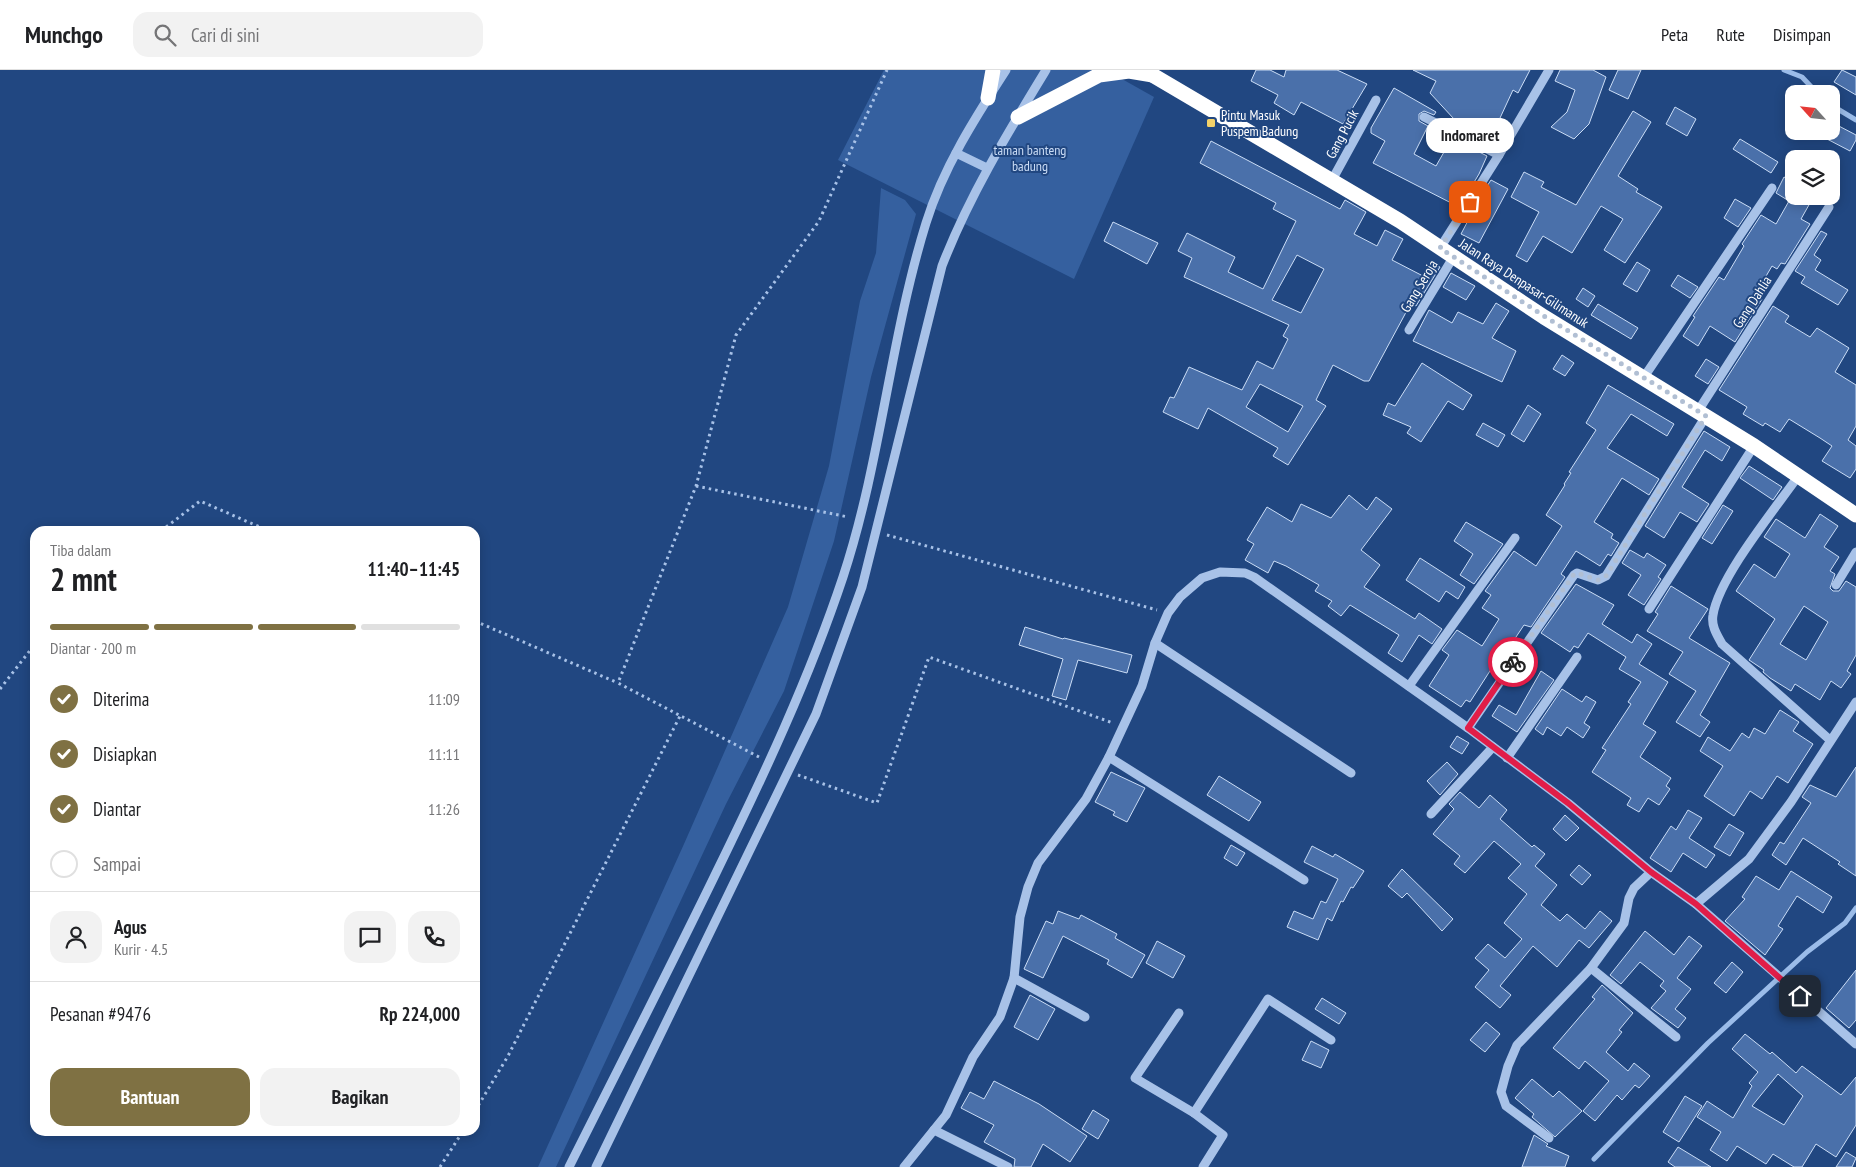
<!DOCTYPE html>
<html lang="id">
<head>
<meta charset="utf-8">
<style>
  body { margin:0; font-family:"PT Sans Narrow",sans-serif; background:#f2f2f2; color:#202124; height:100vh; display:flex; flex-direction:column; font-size:19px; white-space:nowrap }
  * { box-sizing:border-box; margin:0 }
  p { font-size:16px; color:#757577 }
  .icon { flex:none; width:28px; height:28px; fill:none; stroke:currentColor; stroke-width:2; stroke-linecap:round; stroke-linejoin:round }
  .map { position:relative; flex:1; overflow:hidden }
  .drawer { position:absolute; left:30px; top:456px; width:450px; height:610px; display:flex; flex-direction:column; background:#fff; border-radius:15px; box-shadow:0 2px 12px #0003 }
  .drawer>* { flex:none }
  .needle { width:32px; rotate:297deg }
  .fabs { position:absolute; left:1785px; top:15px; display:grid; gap:10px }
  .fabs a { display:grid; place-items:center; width:55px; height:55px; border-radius:10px; background:#fff; box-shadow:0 2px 12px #0003; font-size:25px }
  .pin { position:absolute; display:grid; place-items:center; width:42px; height:42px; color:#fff; margin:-21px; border-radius:10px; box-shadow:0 2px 8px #0006 }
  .courier { position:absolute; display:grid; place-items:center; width:50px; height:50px; margin:-25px; border:4px solid #e11d48; border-radius:50%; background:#fff; color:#222; box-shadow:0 1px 6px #0007 }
  .bubble { position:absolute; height:35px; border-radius:15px; background:#fff; box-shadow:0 2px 12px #0003; font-size:16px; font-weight:600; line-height:35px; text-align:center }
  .overview em { font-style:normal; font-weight:600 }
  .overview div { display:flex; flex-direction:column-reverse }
  .overview { display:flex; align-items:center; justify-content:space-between; height:85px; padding:0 20px }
  h1 { font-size:32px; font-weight:600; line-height:38px }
  .bar { display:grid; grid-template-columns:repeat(4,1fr); gap:8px 5px; align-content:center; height:60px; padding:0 20px }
  .bar i { height:6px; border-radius:4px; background:#e0e0e0 }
  .bar .on { background:#7f7143 }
  .bar p { grid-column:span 4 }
  .line { display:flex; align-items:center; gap:12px; padding:0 20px; border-top:1px solid #e0e0e0 }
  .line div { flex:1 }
  .round { display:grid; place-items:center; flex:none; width:52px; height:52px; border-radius:15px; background:#f2f2f2 }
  ol { padding:0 20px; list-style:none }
  li { display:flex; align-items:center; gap:15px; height:55px }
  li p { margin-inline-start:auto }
  li .icon { padding:5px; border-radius:50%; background:#7f7143; color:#fff; stroke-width:4 }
  li:last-child { color:#757577 }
  li i { width:28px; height:28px; border:2px solid #e0e0e0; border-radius:50% }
  .cta { display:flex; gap:10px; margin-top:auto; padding:10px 20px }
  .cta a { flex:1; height:58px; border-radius:15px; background:#7f7143; color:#fff; font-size:20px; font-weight:600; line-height:58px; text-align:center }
  .cta a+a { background:#f2f2f2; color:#202124 }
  header { display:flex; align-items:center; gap:30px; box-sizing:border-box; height:70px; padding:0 25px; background:#fff; border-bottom:1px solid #e0e0e0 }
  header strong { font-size:24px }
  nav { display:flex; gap:28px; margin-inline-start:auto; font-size:18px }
  .search { width:350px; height:45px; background:#f2f2f2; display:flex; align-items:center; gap:12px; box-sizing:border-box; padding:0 18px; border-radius:15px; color:#757577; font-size:19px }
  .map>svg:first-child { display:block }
  .green { fill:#35609f }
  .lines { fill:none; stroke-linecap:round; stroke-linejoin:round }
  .stream { stroke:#9bbce9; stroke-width:5 }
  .building { fill:#4a70aa; stroke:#cbddf6; fill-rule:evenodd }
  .path { stroke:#a8c2e8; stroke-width:3; stroke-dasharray:2.5 4; stroke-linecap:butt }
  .minor { stroke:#a8c2e8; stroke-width:9 }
  .highway { stroke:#fff; stroke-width:15 }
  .done { stroke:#b1bfd3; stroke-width:5; stroke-dasharray:0 9 }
  .route { stroke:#e11d48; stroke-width:6 }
  .poi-dot { fill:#f4d269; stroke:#214781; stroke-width:2 }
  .labels { text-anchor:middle; stroke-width:4; stroke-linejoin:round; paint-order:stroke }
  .poi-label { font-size:14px; fill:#fff; stroke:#214781; text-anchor:start }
  .street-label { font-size:14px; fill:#fff; stroke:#214781 }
  .park-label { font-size:14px; fill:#cbddf6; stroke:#214781 }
</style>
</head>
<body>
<header>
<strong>Munchgo</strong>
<div class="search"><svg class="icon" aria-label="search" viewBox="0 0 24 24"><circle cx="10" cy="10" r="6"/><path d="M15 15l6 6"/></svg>Cari di sini</div>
<nav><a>Peta</a><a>Rute</a><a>Disimpan</a></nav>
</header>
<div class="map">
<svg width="1856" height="1097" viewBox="0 0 1856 1097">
  <rect width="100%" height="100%" fill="#214781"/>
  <g class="green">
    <path d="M884,0H1106L1154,27L1074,209L838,90Z"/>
    <path d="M881,118L905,130L916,144L871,307L834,471L784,621L726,734L556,1097H538L684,774L788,537L829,396L860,231L876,183Z"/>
  </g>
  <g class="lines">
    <g class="stream">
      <path d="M1784,0L1802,7L1818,24"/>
      <path d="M1831,35L1856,50"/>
      <path d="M1594,1089L1708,973L1807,882L1845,853L1856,838"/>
    </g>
  </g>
  <g class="building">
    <path d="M1256,0H1270L1284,7L1286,0H1337L1367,14L1343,54L1301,32L1294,45L1274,33L1278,25L1251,11Z"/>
    <path d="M1413,0H1530L1518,23L1513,20L1500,48L1505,51L1492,74L1457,57L1459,55L1461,56L1460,52L1454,49L1430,23L1436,11Z"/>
    <path d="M1560,0H1593L1606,7L1589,54L1574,69L1551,57L1567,42L1575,20L1555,11Z"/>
    <path d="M1618,0H1641L1628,29L1609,20Z"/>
    <path d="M1842,0L1856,7V25L1834,12Z"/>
    <path d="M1394,18L1436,42L1434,45L1424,41L1419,44V51L1428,56L1414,84L1436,96L1452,68L1487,86L1479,104L1459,137L1373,93L1385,71L1371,63V58Z"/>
    <path d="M1675,37L1696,49L1687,66L1666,54Z"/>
    <path d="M1633,41L1651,52L1618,106L1638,119L1636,122L1662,137L1625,193L1604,180L1623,149L1601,136L1572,183L1543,166L1527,192L1516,186L1539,142L1511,127L1524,102L1544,112L1541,117L1576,135Z"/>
    <path d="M1835,54L1856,65V70L1850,81L1827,69Z"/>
    <path d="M1740,69L1778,92L1771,103L1733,79Z"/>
    <path d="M1211,71L1340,139L1345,130L1366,142L1354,164L1377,176L1385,160L1403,169L1392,190L1423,206L1432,194L1440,197L1416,236L1411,233L1369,311H1364L1333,295L1316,330L1326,336L1288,395L1273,386L1278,378L1208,338L1198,359L1163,342L1170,327L1174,328L1189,297L1242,320L1257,291L1273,299L1288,269L1283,266L1289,255L1184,207L1192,188L1178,181L1187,163L1235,187L1228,202L1263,219L1296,151L1273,139L1276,133L1200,93ZM1297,185L1324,199L1301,243L1272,230ZM1260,314L1303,336L1288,362L1246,337Z"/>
    <path d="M1784,107L1794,112V126H1814L1801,149L1810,154L1785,194L1781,193L1777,199L1772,196L1755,225L1762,229L1735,272L1710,256L1698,276L1683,266L1695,247L1693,246L1719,207L1724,210L1744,176L1742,174L1761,145L1776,154L1789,131L1776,123Z"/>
    <path d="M1491,110L1508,119L1479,173L1461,164L1472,143L1470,142Z"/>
    <path d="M1735,129L1751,138L1738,157L1724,148Z"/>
    <path d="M1113,152L1158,173L1147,194L1104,171Z"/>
    <path d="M1821,161L1827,164L1814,185L1821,190L1815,200L1848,220L1838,235L1801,213L1805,207L1795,201Z"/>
    <path d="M1637,192L1650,200L1637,222L1623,214Z"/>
    <path d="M1451,203L1475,216L1466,230L1443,217Z"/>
    <path d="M1678,205L1698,217L1690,228L1671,216Z"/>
    <path d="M1583,218L1595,226L1588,237L1576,229Z"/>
    <path d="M1496,233L1509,241L1492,268L1516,281L1502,312L1413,271L1429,240L1452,253L1458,242L1483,254Z"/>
    <path d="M1598,234L1638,258L1631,269L1591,245Z"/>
    <path d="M1773,236L1789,246L1785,252L1810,267L1817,258L1849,278L1835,302L1856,315V356L1848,370L1856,376V399L1850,408L1822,391L1832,376L1820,368L1789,349L1780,362L1765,353L1763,356L1743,344L1747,337L1719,320Z"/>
    <path d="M1562,285L1574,293L1565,306L1553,299Z"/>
    <path d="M1706,289L1719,297L1708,314L1695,306Z"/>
    <path d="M1422,293L1472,325L1463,340L1448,331L1421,372L1407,363L1411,357L1383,345L1388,333L1395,336Z"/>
    <path d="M1608,315L1674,354L1667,366L1631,344L1607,378L1659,409L1649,425L1622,408L1594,452L1613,464L1611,468L1619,473L1611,486L1608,484L1600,496L1576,481L1561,504L1565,507L1531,557L1524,555L1510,576L1514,579L1504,595L1497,590L1470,632L1466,630L1461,637L1429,616L1449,585L1442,580L1457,560L1482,576L1499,549L1482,538L1491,525L1485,521L1514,481L1536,496L1562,456L1546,445L1565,415L1564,414L1571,403L1569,402L1596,360L1586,353Z"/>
    <path d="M1528,335L1541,344L1524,372L1511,364Z"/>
    <path d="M1483,353L1505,365L1498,377L1476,365Z"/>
    <path d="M1704,361L1730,377L1722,391L1705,380L1682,417L1709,434L1697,452L1680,442L1664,468L1645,456Z"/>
    <path d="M1749,396L1782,417L1773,430L1740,408Z"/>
    <path d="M1349,425L1367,440L1376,427L1392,439L1361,480L1380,495L1364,517L1415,549L1419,543L1442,559L1432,574L1419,565L1402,592L1388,583L1399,565L1350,535L1341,546L1328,536L1332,531L1315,521L1319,515L1286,496L1274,491L1268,503L1245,490L1254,474L1247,470L1267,437L1292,452L1301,434L1331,448Z"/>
    <path d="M1723,435L1733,441L1712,474L1702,468Z"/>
    <path d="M1820,444L1838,456L1824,477L1839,487L1830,501L1835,504L1830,518L1833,521H1839L1846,511L1856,517V585L1847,601L1851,604L1841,618L1831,611L1820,630L1795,614L1791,621L1770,608L1763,602L1764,600L1749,590L1775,549L1736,521L1754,494L1775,508L1790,484L1764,467L1776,449L1805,468ZM1804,536L1828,552L1806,590L1780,574Z"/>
    <path d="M1466,452L1503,474L1474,514L1460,505L1473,484L1454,471Z"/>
    <path d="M1630,480L1644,488L1647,483L1666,495L1658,507L1661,509L1644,535L1628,525L1641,505L1622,493Z"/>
    <path d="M1420,488L1465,517L1458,529L1446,521L1439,532L1406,510Z"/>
    <path d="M1576,514L1614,535L1602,554L1632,573L1637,564L1652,574L1639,594L1668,612L1643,654L1656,662L1640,687L1671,708L1666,716L1670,719L1659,735L1648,728L1639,742L1627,735L1631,728L1592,702L1606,680L1602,678L1631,634L1628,632L1641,612L1619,599L1626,587L1588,563L1578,578L1574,576L1570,582L1541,563Z"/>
    <path d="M1671,516L1708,539L1689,568L1730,593L1700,645L1710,652L1700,667L1676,652L1696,621L1669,604L1683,582L1647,561L1658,544L1655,542Z"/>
    <path d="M1025,557L1063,569L1064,568L1132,585L1127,603L1078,590L1066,630L1052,626L1063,589L1019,575Z"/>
    <path d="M1541,601L1554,610L1517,662L1492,646L1499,635L1516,645Z"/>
    <path d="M1562,619L1582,632L1586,626L1596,632L1584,653L1590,657L1583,668L1567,657L1561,666L1547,657L1543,665L1535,659Z"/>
    <path d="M1780,640L1799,652L1793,661L1813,674L1788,713L1777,706L1762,729L1750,721L1734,746L1704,726L1723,696L1700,681L1708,667L1730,681L1742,663L1749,668L1754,658L1765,664Z"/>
    <path d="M1457,666L1469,673L1462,684L1450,677Z"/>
    <path d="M1447,692L1458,704L1440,725L1427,711Z"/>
    <path d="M1856,697V806L1838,794L1840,792L1803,768L1786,795L1772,785L1780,772L1784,774L1811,733L1802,727L1810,715L1836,727Z"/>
    <path d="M1111,702L1145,718L1127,752L1113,745L1115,742L1095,732Z"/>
    <path d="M1219,706L1261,732L1249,751L1207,725Z"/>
    <path d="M1460,722L1479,738L1490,725L1507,740L1500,749L1532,777L1534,775L1545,784L1535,796L1557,815L1541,835L1560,851L1567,844L1585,859L1600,841L1612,851L1589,878L1579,870L1557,897L1533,876L1500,916L1511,925L1500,938L1475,917L1489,900L1475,888L1488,874L1505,888L1522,869L1504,853L1527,824L1508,808L1521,794L1494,771L1465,803L1454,794L1460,786L1433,764L1454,739L1449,734Z"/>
    <path d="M1688,740L1702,748L1689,768L1715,785L1706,798L1683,783L1671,802L1650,788L1671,756L1676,760Z"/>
    <path d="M1565,745L1579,758L1566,771L1553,759Z"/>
    <path d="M1729,754L1744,763L1730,786L1714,777Z"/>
    <path d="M1231,775L1245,783L1237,796L1224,788Z"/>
    <path d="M1312,776L1333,787L1335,784L1364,801L1353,818L1351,817L1343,832L1341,831L1332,851L1327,848L1318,870L1287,857L1294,841L1313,849L1321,831L1326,833L1338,809L1304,792Z"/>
    <path d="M1579,795L1591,805L1582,815L1570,805Z"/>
    <path d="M1402,799L1453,849L1442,861L1407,823L1402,828L1388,816Z"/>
    <path d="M1791,801L1832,827L1823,843L1797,826L1778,856L1783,859L1765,885L1725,851L1745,829L1742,827L1756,806L1779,820Z"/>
    <path d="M1058,841L1079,849L1081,845L1117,864L1115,868L1145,885L1132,908L1107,894L1109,890L1063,866L1043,908L1024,899L1046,851L1053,854Z"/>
    <path d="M1645,861L1674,885L1689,866L1702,876L1677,908L1691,919L1675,939L1686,948L1678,958L1651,938L1666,921L1660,916L1664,911L1640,892L1621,914L1610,905Z"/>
    <path d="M1157,871L1185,886L1173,908L1146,893Z"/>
    <path d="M1732,892L1743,902L1726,923L1714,913Z"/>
    <path d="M1856,900V950L1849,958L1826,938Z"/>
    <path d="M1602,915L1633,943L1619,960L1622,962L1606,982L1628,1001L1634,993L1650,1006L1639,1018L1635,1015L1622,1030L1617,1025L1595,1051L1583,1041L1609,1011L1585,991L1579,999L1553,978L1595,929L1592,927Z"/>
    <path d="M1030,925L1055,939L1038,970L1014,957Z"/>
    <path d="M1322,928L1346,943L1339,954L1315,939Z"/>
    <path d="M1486,952L1500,964L1485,982L1470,970Z"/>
    <path d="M1745,964L1770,984L1772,982L1796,1003L1802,996L1841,1025L1856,1007V1055L1836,1087L1816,1074L1802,1097H1794L1773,1084L1766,1094L1737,1076L1727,1091L1710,1080L1721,1062L1697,1047L1707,1031L1733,1048L1752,1016L1749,1013L1758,1002L1732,979ZM1778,1004L1803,1026L1784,1055L1752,1036Z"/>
    <path d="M1311,971L1329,980L1321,998L1302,990Z"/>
    <path d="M1532,1009L1553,1027L1559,1021L1582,1041L1555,1067L1532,1047L1534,1044L1515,1028Z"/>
    <path d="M994,1011L1039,1034L1087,1066L1070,1092L1043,1074L1031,1097H1014L1015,1089L984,1072L994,1055L961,1038L970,1022L984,1029Z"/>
    <path d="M1685,1026L1702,1036L1679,1072L1663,1062Z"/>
    <path d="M1093,1040L1109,1050L1098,1069L1082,1059Z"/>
    <path d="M1534,1065L1548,1074L1546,1076L1569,1086L1565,1097H1522Z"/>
    <path d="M1678,1077L1711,1097H1675L1668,1092Z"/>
    <path d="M1846,1082L1856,1088L1852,1097H1836Z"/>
  </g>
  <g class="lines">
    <g class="path">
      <path d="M696,416L848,447"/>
      <path d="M161,461L200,431L269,461"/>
      <path d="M887,465L1157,540"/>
      <path d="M475,551L618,613"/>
      <path d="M0,619L35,574"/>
      <path d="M759,687L618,613L696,416L736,265L819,151L887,0"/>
      <path d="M798,705L877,733L929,587L1113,653"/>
      <path d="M475,1041L508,986L680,646"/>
      <path d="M440,1097L463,1061"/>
    </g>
    <g class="minor">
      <path d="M1424,47L1499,85"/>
      <path d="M956,83L987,98"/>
      <path d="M1331,112L1376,30"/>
      <path d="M1440,178L1499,85L1549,0"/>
      <path d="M1409,260L1454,186"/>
      <path d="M1644,307L1772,118"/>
      <path d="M1698,341L1829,137"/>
      <path d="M1799,405C1775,439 1719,507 1713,545C1711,556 1717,565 1722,574L1830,670"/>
      <path d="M1836,515L1856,482"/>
      <path d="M1649,539L1754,376"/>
      <path d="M1155,573L1351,703"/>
      <path d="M1409,616L1515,468"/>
      <path d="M1468,658L1574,505L1577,503L1598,510L1606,506L1706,346"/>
      <path d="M1109,687L1304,810"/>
      <path d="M1507,688L1577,587"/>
      <path d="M1431,744L1493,677"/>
      <path d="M1696,834L1749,789L1791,732L1856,632"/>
      <path d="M1591,898L1676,967"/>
      <path d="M1014,908L1085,947"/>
      <path d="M1179,943L1135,1008L1194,1043"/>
      <path d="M934,1060L1008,1097"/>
      <path d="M1549,1068L1506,1036L1501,1022L1508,996L1517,975L1591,898L1624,853L1629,828L1634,818L1651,802"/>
      <path d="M569,1097C618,999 668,902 716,803C763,707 809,609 843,507C881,392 890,269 926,153C943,98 975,48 1006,0"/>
      <path d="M596,1097L816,644L862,517L942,196C969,126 1007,64 1046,0"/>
      <path d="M904,1097L946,1045L973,987L1000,947L1014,908L1020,847L1028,817L1038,793L1086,729L1109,687L1142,616L1155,573L1168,543L1180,527L1202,508L1220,502L1245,503L1254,507L1468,658L1568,733L1651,802L1696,834L1856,974"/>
      <path d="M1203,1097L1223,1065L1194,1043L1268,929L1331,970"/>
    </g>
    <g class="highway">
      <path d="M1144,0L1400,151L1544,247L1754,376L1856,445"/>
      <path d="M988,28L993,0"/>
      <path d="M1018,47L1099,5L1129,1L1153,5"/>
    </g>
  </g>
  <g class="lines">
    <path class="done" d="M1470,132L1440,178L1544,246L1706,346L1606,506L1598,510L1577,503L1574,504L1513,592"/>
    <path class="route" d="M1513,592L1468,658L1568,733L1651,802L1696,834L1800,926"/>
  </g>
  <rect class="poi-dot" x="1206" y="48" width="10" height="10" rx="2.5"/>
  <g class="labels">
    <g class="poi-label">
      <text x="1221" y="50">Pintu Masuk<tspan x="1221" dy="16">Puspem Badung</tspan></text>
    </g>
    <g class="street-label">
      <text transform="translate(1342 64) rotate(-62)" y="5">Gang Pucik</text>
      <text transform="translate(1524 213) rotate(33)" y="5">Jalan Raya Denpasar-Gilimanuk</text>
      <text transform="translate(1419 216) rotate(-59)" y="5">Gang Seroja</text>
      <text transform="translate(1752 232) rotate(-57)" y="5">Gang Dahlia</text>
    </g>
    <g class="park-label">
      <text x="1030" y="85">taman banteng<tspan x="1030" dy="16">badung</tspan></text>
    </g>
  </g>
</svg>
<div class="fabs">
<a><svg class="needle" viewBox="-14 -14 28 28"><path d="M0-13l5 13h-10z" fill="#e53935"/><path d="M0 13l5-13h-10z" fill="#757577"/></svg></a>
<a><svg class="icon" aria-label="layers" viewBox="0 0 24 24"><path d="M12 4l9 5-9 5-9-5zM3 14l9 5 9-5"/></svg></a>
</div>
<div class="pin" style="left:1470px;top:132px;background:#ea580c"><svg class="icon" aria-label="bag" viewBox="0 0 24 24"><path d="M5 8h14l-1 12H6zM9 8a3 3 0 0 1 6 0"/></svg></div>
<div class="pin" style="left:1800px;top:926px;background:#1f2937"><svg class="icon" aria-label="home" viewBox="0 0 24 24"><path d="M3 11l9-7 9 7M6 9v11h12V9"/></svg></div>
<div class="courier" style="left:1513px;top:592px"><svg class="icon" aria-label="bike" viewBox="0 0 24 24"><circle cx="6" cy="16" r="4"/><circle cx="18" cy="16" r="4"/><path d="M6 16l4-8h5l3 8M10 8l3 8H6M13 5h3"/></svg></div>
<div class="bubble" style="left:1426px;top:48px;width:88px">Indomaret</div>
<section class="drawer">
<div class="overview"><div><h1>2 mnt</h1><p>Tiba dalam</p></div><em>11:40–11:45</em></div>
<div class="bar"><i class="on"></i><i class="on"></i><i class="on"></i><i></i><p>Diantar · 200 m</p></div>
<ol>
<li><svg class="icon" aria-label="check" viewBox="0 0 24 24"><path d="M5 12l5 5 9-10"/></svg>Diterima<p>11:09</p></li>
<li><svg class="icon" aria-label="check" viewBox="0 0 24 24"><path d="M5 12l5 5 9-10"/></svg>Disiapkan<p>11:11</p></li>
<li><svg class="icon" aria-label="check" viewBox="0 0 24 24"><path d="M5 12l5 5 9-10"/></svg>Diantar<p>11:26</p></li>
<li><i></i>Sampai</li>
</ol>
<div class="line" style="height:90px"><a class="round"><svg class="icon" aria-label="person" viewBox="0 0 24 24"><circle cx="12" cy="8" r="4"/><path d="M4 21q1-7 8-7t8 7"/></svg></a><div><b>Agus</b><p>Kurir · 4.5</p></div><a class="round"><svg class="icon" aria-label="chat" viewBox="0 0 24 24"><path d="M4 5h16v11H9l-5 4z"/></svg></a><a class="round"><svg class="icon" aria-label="phone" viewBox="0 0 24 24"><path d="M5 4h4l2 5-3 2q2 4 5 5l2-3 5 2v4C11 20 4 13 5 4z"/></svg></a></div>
<div class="line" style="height:65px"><div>Pesanan #9476</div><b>Rp 224,000</b></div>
<div class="cta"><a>Bantuan</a><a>Bagikan</a></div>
</section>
</div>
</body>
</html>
